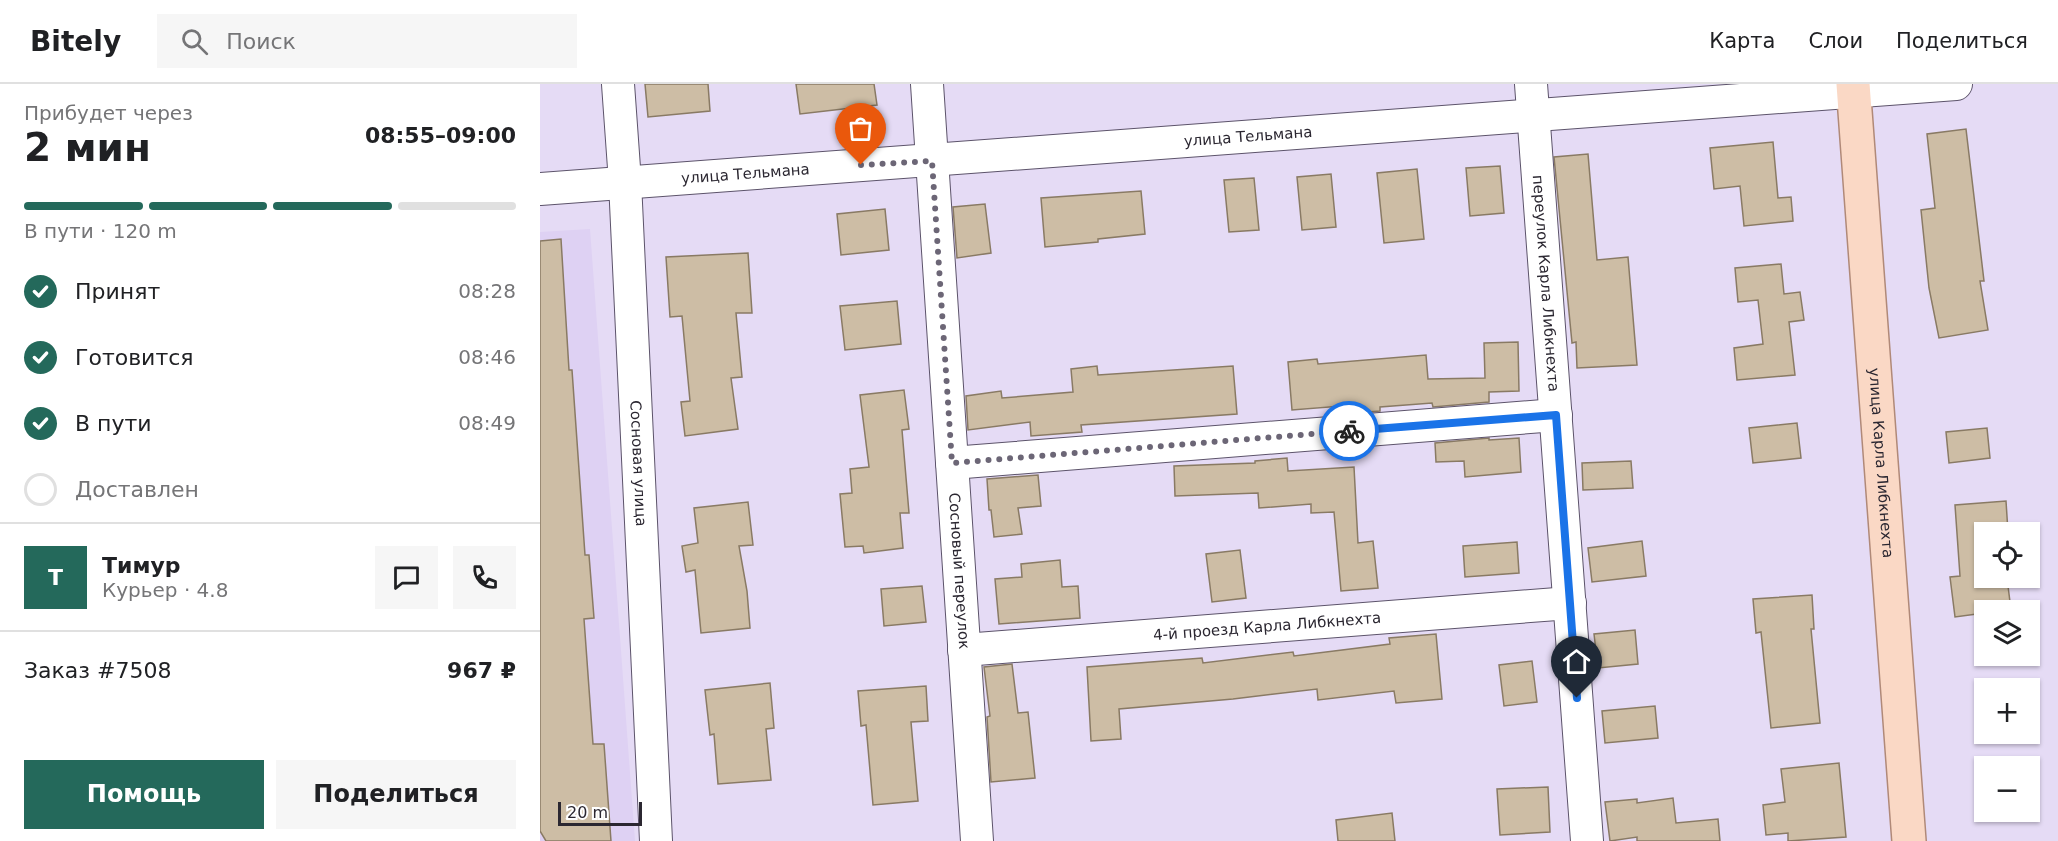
<!DOCTYPE html>
<html lang="ru">
<head>
<meta charset="utf-8">
<style>
  body { margin:0; font-family:"DejaVu Sans",sans-serif; background:#f6f6f6; color:#202124; height:100vh; display:flex; flex-direction:column; font-size:22px; white-space:nowrap }
  * { box-sizing:border-box; margin:0 }
  p { font-size:20px; color:#757577 }
  .icon { flex:none; width:33px; height:33px; fill:none; stroke:currentColor; stroke-width:2; stroke-linecap:round; stroke-linejoin:round }
  .map { position:relative; flex:1; overflow:hidden }
  .panel { display:flex; flex-direction:column; background:#fff; width:540px }
  .panel>* { flex:none }
  .fabs { position:absolute; left:1434px; top:438px; display:grid; gap:12px }
  .fabs a { display:grid; place-items:center; width:66px; height:66px; border-radius:0px; background:#fff; box-shadow:0 2px 4px #0004; font-size:30px }
  .scale { position:absolute; left:18px; bottom:15px; width:84px; box-sizing:border-box; padding-left:6px; border:3px solid #2b2731; border-top:0; font-size:16px; line-height:21px; white-space:nowrap; color:#2b2731; -webkit-text-stroke:4px #fff; paint-order:stroke }
  .pin { position:absolute; display:grid; place-items:center; width:51px; height:51px; color:#fff; margin:-62px -26px; border-radius:50% 50% 50% 0; rotate:-45deg; box-shadow:0 0 6px #0007 }
  .pin .icon { rotate:45deg }
  .courier { position:absolute; display:grid; place-items:center; width:60px; height:60px; margin:-30px; border:4px solid #1a73e8; border-radius:50%; background:#fff; color:#222; box-shadow:0 2px 8px #0007 }
  .overview em { font-style:normal; font-weight:700 }
  .overview div { display:flex; flex-direction:column-reverse }
  .overview { display:flex; align-items:center; justify-content:space-between; height:102px; padding:0 24px }
  h1 { font-size:39px; font-weight:700; line-height:45px }
  .bar { display:grid; grid-template-columns:repeat(4,1fr); gap:9px 6px; align-content:center; height:72px; padding:0 24px }
  .bar i { height:8px; border-radius:4px; background:#e0e0e0 }
  .bar .selected { background:#24695b }
  .bar p { grid-column:span 4 }
  .line { display:flex; align-items:center; gap:15px; padding:0 24px; border-top:2px solid #e0e0e0 }
  .line div { flex:1 }
  .round { display:grid; place-items:center; flex:none; width:63px; height:63px; border-radius:0px; background:#f6f6f6 }
  ol { padding:0 24px; list-style:none }
  li { display:flex; align-items:center; gap:18px; height:66px }
  li p { margin-inline-start:auto }
  li .icon { padding:6px; border-radius:50%; background:#24695b; color:#fff; stroke-width:4 }
  li:last-child { color:#757577 }
  li i { width:33px; height:33px; border:3px solid #e0e0e0; border-radius:50% }
  .button { display:flex; gap:12px; margin-top:auto; padding:12px 24px }
  .button a { flex:1; height:69px; border-radius:0px; background:#24695b; color:#fff; font-size:24px; font-weight:700; line-height:69px; text-align:center }
  .button a+a { background:#f6f6f6; color:#202124 }
  header { display:flex; align-items:center; gap:36px; box-sizing:border-box; height:84px; padding:0 30px; background:#fff; border-bottom:2px solid #e0e0e0 }
  header strong { font-size:28px }
  nav { display:flex; gap:33px; margin-inline-start:auto; font-size:21px }
  .search { width:420px; height:54px; background:#f6f6f6; display:flex; align-items:center; gap:15px; box-sizing:border-box; padding:0 21px; border-radius:0px; color:#757577; font-size:22px }
  main { display:flex; flex:1; min-height:0 }
  .map>svg:first-child { display:block }
  .built { fill:#ded1f3 }
  .building { fill:#cdbda5; stroke:#897a64; stroke-width:1.5 }
  .lines { fill:none; stroke-linecap:round; stroke-linejoin:round }
  .minor-casing { stroke:#5c536a; stroke-width:34 }
  .major-casing { stroke:#b08978; stroke-width:36 }
  .minor { stroke:#fff; stroke-width:32 }
  .major { stroke:#fad8c5; stroke-width:33 }
  .done { stroke:#6c6676; stroke-width:6; stroke-dasharray:0 10.8 }
  .route { stroke:#1a73e8; stroke-width:8 }
  .labels { text-anchor:middle; stroke-width:6; stroke-linejoin:round; paint-order:stroke }
  .street-label { font-size:15px; fill:#2b2731; stroke:#fff }
</style>
</head>
<body>
<header>
<strong>Bitely</strong>
<div class="search"><svg class="icon" aria-label="search" viewBox="0 0 24 24"><circle cx="10" cy="10" r="6"/><path d="M15 15l6 6"/></svg>Поиск</div>
<nav><a>Карта</a><a>Слои</a><a>Поделиться</a></nav>
</header>
<main>
<section class="panel">
<div class="overview"><div><h1>2 мин</h1><p>Прибудет через</p></div><em>08:55–09:00</em></div>
<div class="bar"><i class="selected"></i><i class="selected"></i><i class="selected"></i><i></i><p>В пути · 120 m</p></div>
<ol>
<li><svg class="icon" aria-label="check" viewBox="0 0 24 24"><path d="M5 12l5 5 9-10"/></svg>Принят<p>08:28</p></li>
<li><svg class="icon" aria-label="check" viewBox="0 0 24 24"><path d="M5 12l5 5 9-10"/></svg>Готовится<p>08:46</p></li>
<li><svg class="icon" aria-label="check" viewBox="0 0 24 24"><path d="M5 12l5 5 9-10"/></svg>В пути<p>08:49</p></li>
<li><i></i>Доставлен</li>
</ol>
<div class="line" style="height:108px"><b class="round" style="background:#24695b;color:#fff">Т</b><div><b>Тимур</b><p>Курьер · 4.8</p></div><a class="round"><svg class="icon" aria-label="chat" viewBox="0 0 24 24"><path d="M4 5h16v11H9l-5 4z"/></svg></a><a class="round"><svg class="icon" aria-label="phone" viewBox="0 0 24 24"><path d="M5 4h4l2 5-3 2q2 4 5 5l2-3 5 2v4C11 20 4 13 5 4z"/></svg></a></div>
<div class="line" style="height:78px"><div>Заказ #7508</div><b>967 ₽</b></div>
<div class="button"><a>Помощь</a><a>Поделиться</a></div>
</section>
<div class="map">
<svg width="1518" height="757" viewBox="0 0 1518 757">
  <rect width="100%" height="100%" fill="#e5dbf5"/>
  <path class="built" d="M50,145L95,757H0V148Z"/>
  <g class="building">
    <path d="M105,0H168L170,27L108,33Z"/>
    <path d="M256,0H334L337,21L260,30Z"/>
    <path d="M1426,45L1444,197H1440L1448,246L1399,254L1389,204L1381,126L1395,124L1387,50Z"/>
    <path d="M1233,58L1238,114L1251,113L1253,137L1204,142L1200,102L1174,105L1170,64Z"/>
    <path d="M1048,70L1057,176L1088,173L1097,281L1037,284L1036,258L1032,259L1014,73Z"/>
    <path d="M960,82L964,129L930,132L926,84Z"/>
    <path d="M877,85L884,155L844,159L837,89Z"/>
    <path d="M791,90L796,143L762,146L757,93Z"/>
    <path d="M714,94L719,146L689,148L684,96Z"/>
    <path d="M601,107L605,150L558,155V158L505,163L501,114Z"/>
    <path d="M445,120L451,169L417,174L413,123Z"/>
    <path d="M345,125L349,166L301,171L297,130Z"/>
    <path d="M21,155L29,286H32L45,471H49L54,534L44,535L53,660H64L71,757H6L0,747V157Z"/>
    <path d="M208,169L212,229H196L202,293L191,294L198,345L145,352L141,318L150,317L142,232L130,233L126,173Z"/>
    <path d="M1241,180L1244,210L1260,208L1264,236L1249,238L1255,291L1197,296L1194,264L1223,260L1218,216L1198,218L1195,184Z"/>
    <path d="M357,217L361,260L305,266L300,222Z"/>
    <path d="M978,258L979,307L949,308V318L893,323L892,319L840,323V327L815,329L814,321L752,326L748,278L777,275L778,280L886,271L888,295L945,294L944,259Z"/>
    <path d="M557,282L558,291L693,282L697,330L541,341L542,348L491,352L490,338L428,346L426,312L461,307L462,314L533,308L531,285Z"/>
    <path d="M364,306L369,345L362,346L369,429H360L363,464L324,469L323,462L305,463L300,410L312,409L310,385L329,383L320,311Z"/>
    <path d="M1257,339L1261,374L1213,379L1209,344Z"/>
    <path d="M1447,344L1450,374L1409,379L1406,348Z"/>
    <path d="M949,354V356L979,354L981,388L925,393L924,377L896,378L895,359Z"/>
    <path d="M747,374L748,387L814,383L818,459L833,457L838,504L801,507L794,428L771,429V420L719,424L718,409L635,412L634,382L715,379V377Z"/>
    <path d="M1091,377L1093,404L1043,406L1042,379Z"/>
    <path d="M498,391L501,422L478,424L482,450L454,453L451,426H449L447,395Z"/>
    <path d="M1466,417L1468,448H1444V494H1467L1471,526H1444V529L1415,533L1410,493L1420,492L1415,421Z"/>
    <path d="M208,418L213,461L199,462L207,507L210,544L161,549L155,486L146,488L142,462L158,459L154,424Z"/>
    <path d="M1102,457L1106,492L1052,498L1048,464Z"/>
    <path d="M977,458L979,489L925,493L923,462Z"/>
    <path d="M700,466L706,514L672,518L666,470Z"/>
    <path d="M520,476L522,503L538,502L540,534L459,540L455,495L482,493L481,480Z"/>
    <path d="M382,502L386,538L344,542L341,505Z"/>
    <path d="M1272,511L1274,545H1271L1280,639L1231,644L1221,548L1216,549L1213,515Z"/>
    <path d="M1095,546L1098,580L1058,584L1054,550Z"/>
    <path d="M896,550L902,615L856,619L854,607L778,616L777,605L693,615L579,625L581,655L551,657L547,583L662,574L663,579L753,568L754,572L850,560L849,554Z"/>
    <path d="M992,577L997,618L964,622L959,581Z"/>
    <path d="M472,580L478,629L488,628L495,694L451,698L447,633L450,632L444,583Z"/>
    <path d="M230,599L234,644L226,645L231,696L178,700L174,650L170,651L165,606Z"/>
    <path d="M386,602L388,637L371,638L378,717L333,721L326,641L321,642L318,607Z"/>
    <path d="M1115,622L1118,654L1065,659L1062,627Z"/>
    <path d="M1299,679L1306,753L1248,757V749L1226,751L1223,721L1245,718L1241,685Z"/>
    <path d="M1008,703L1010,748L960,751L957,705Z"/>
    <path d="M1133,714L1136,739L1178,735L1180,757H1097V753L1070,757L1065,718L1097,715V719Z"/>
    <path d="M852,729L855,757H798L796,736Z"/>
  </g>
  <g class="lines">
    <g class="minor-casing">
      <g id="minor">
        <path id="s1" d="M78,0L85,98L116,757"/>
        <path id="s2" d="M387,0L437,757"/>
        <path id="s3" d="M991,0L1047,757"/>
        <path id="s4" d="M0,105L1416,0"/>
        <path d="M412,379L1016,331"/>
        <path id="s5" d="M424,566L1030,519"/>
      </g>
    </g>
    <g class="major-casing">
      <g id="major">
        <path id="s6" d="M1313,0L1369,757"/>
      </g>
    </g>
    <use href="#minor" class="minor"/>
    <use href="#major" class="major"/>
  </g>
  <g class="lines">
    <path class="done" d="M321,81L392,77L412,379L809,347"/>
    <path class="route" d="M809,347L1016,331L1037,614"/>
  </g>
  <g class="labels">
    <g class="street-label">
      <text dy="5" stroke="none"><textPath href="#s4" startOffset="710">улица Тельмана</textPath></text>
      <text dy="5" stroke="none"><textPath href="#s4" startOffset="206">улица Тельмана</textPath></text>
      <text dy="5" stroke="none"><textPath href="#s3" startOffset="200">переулок Карла Либкнехта</textPath></text>
      <text dy="5" stroke="none"><textPath href="#s1" startOffset="380">Сосновая улица</textPath></text>
      <text dy="5" stroke="none"><textPath href="#s6" startOffset="380">улица Карла Либкнехта</textPath></text>
      <text dy="5" stroke="none"><textPath href="#s2" startOffset="488">Сосновый переулок</textPath></text>
      <text dy="5" stroke="none"><textPath href="#s5" startOffset="304">4-й проезд Карла Либкнехта</textPath></text>
    </g>
  </g>
</svg>
<div class="fabs">
<a><svg class="icon" aria-label="locate" viewBox="0 0 24 24"><circle cx="12" cy="12" r="6"/><path d="M12 2v4M12 18v4M2 12h4M18 12h4"/></svg></a>
<a><svg class="icon" aria-label="layers" viewBox="0 0 24 24"><path d="M12 4l9 5-9 5-9-5zM3 14l9 5 9-5"/></svg></a>
<a>+</a>
<a>−</a>
</div>
<div class="scale">20 m</div>
<div class="pin" style="left:321px;top:81px;background:#ea580c"><svg class="icon" aria-label="bag" viewBox="0 0 24 24"><path d="M5 8h14l-1 12H6zM9 8a3 3 0 0 1 6 0"/></svg></div>
<div class="pin" style="left:1037px;top:614px;background:#1f2937"><svg class="icon" aria-label="home" viewBox="0 0 24 24"><path d="M3 11l9-7 9 7M6 9v11h12V9"/></svg></div>
<div class="courier" style="left:809px;top:347px"><svg class="icon" aria-label="bike" viewBox="0 0 24 24"><circle cx="6" cy="16" r="4"/><circle cx="18" cy="16" r="4"/><path d="M6 16l4-8h5l3 8M10 8l3 8H6M13 5h3"/></svg></div>
</div>
</main>
</body>
</html>
